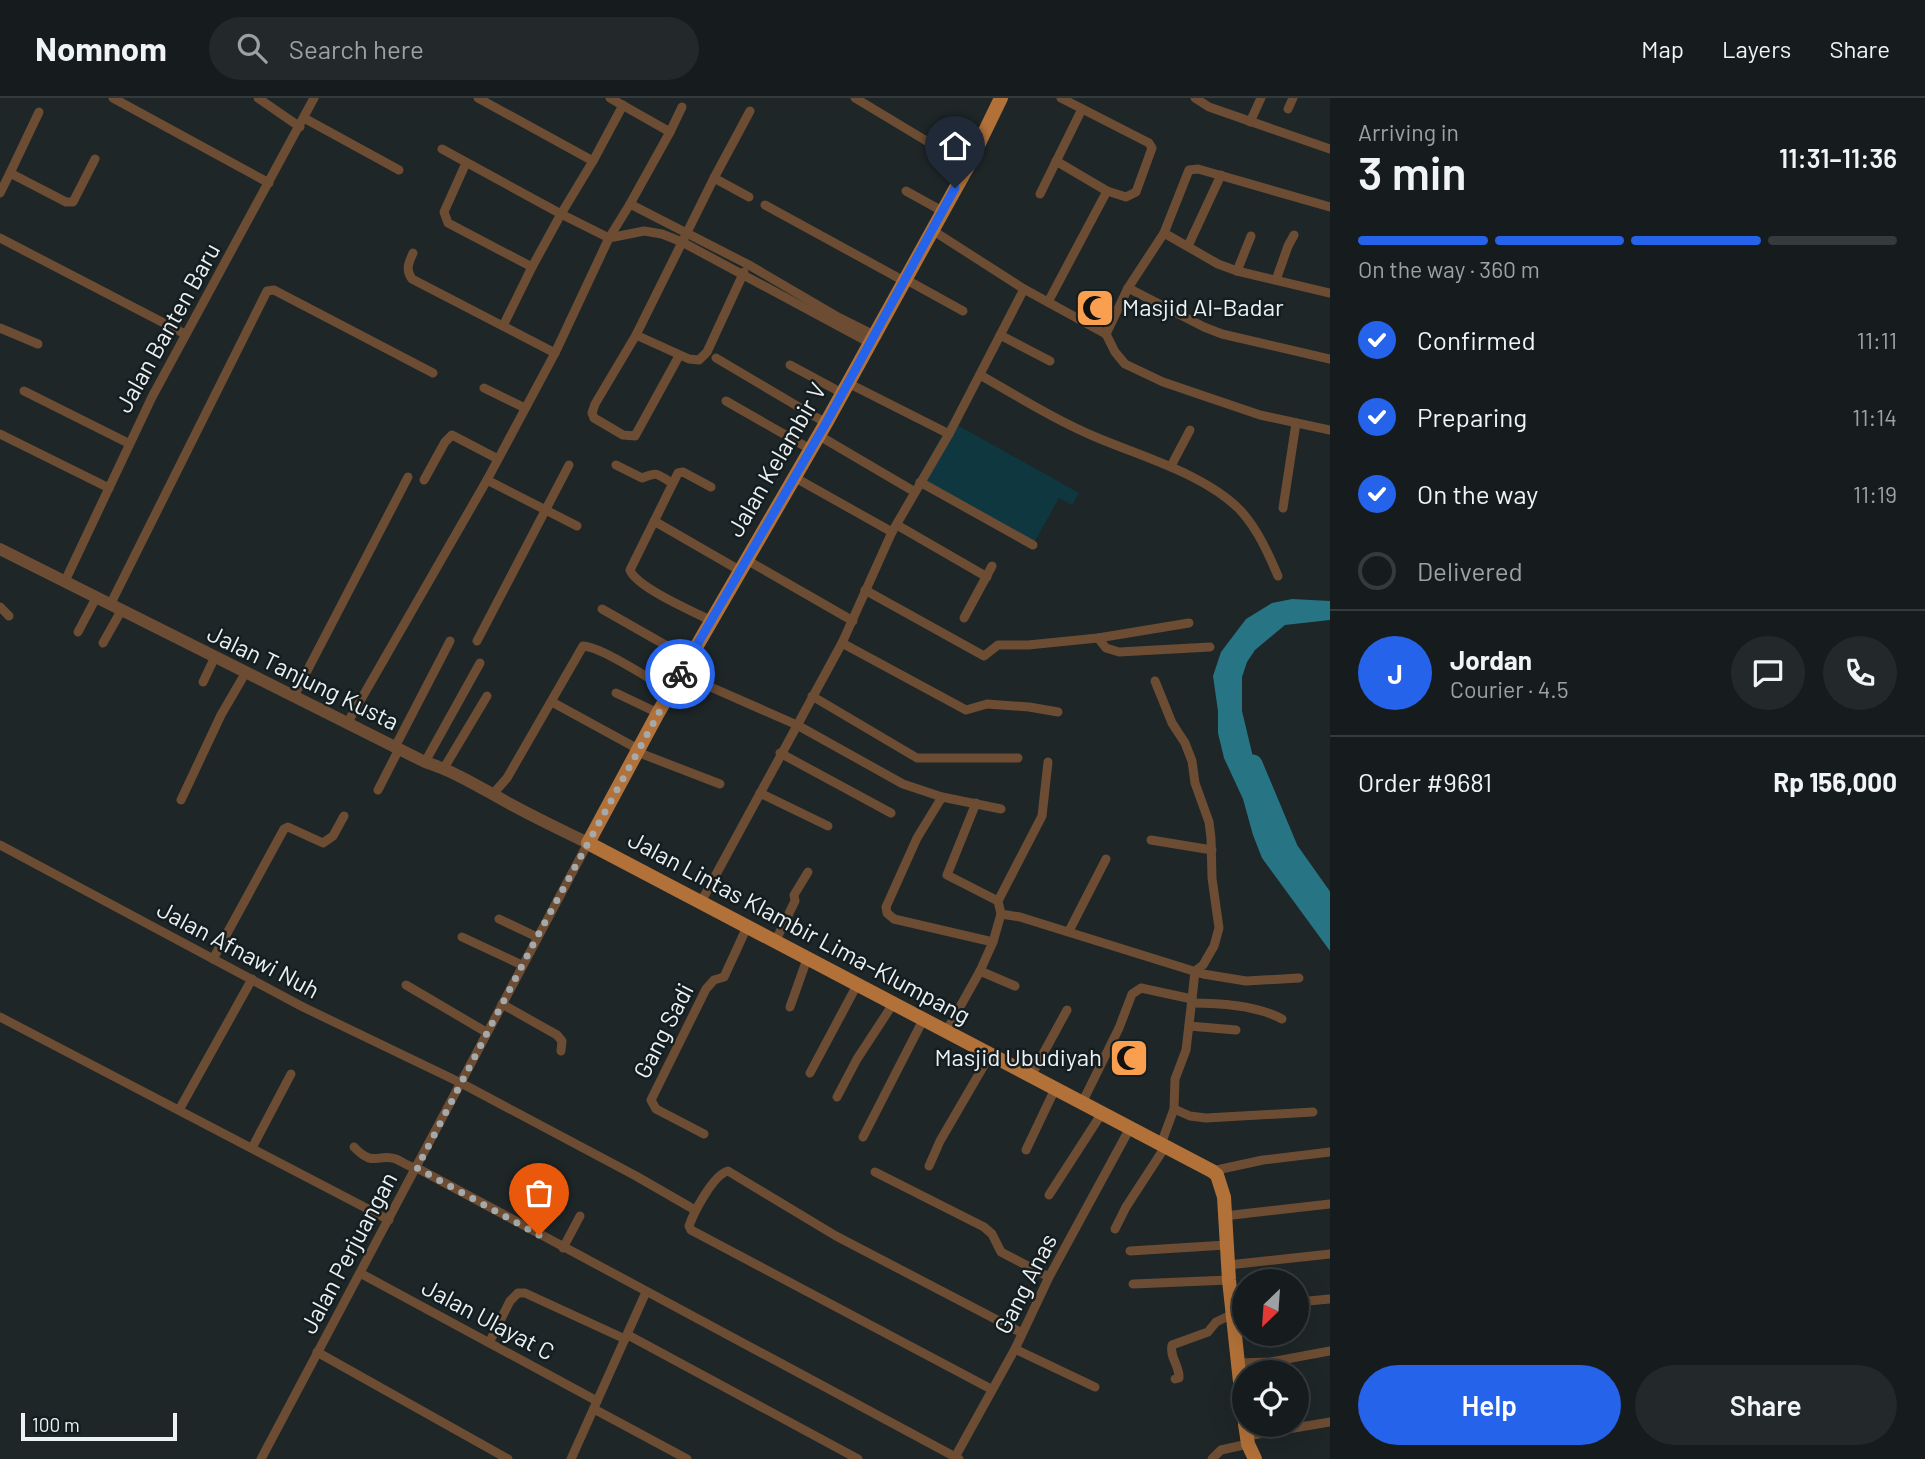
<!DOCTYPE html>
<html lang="en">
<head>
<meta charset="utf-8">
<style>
  body { margin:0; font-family:Barlow,sans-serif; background:#23292b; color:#f1f3f6; height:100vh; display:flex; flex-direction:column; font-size:26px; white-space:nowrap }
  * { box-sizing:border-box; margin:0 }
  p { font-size:23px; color:#9ea1a4 }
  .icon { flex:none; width:38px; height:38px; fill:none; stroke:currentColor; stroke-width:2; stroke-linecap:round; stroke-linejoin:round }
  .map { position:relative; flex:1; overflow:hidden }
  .panel { display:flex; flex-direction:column; background:#161c1e; width:595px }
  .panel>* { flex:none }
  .needle { width:46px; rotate:205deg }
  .fabs { position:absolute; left:1232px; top:1171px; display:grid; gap:14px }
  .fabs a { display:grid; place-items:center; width:77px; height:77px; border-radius:50%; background:#161c1e; box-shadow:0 7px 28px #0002,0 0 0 2px #353a3c; font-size:35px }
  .scale { position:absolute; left:21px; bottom:18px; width:156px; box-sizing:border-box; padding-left:7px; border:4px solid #ecf1f3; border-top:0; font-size:19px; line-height:24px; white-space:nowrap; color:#ecf1f3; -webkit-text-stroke:5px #141d1f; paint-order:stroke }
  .pin { position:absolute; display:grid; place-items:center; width:60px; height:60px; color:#fff; margin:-72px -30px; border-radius:50% 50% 50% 0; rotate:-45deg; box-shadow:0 0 7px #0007 }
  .pin .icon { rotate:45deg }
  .courier { position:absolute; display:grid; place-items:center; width:70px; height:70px; margin:-35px; border:5px solid #2563eb; border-radius:50%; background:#fff; color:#222; box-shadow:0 2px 9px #0007 }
  .summary em { font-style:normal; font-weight:600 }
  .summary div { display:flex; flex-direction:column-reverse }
  .summary { display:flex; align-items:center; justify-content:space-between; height:119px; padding:0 28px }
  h1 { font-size:46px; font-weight:600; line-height:52px }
  .bar { display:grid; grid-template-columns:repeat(4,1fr); gap:10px 7px; align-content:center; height:84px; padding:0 28px }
  .bar i { height:9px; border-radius:5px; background:#353a3c }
  .bar .on { background:#2563eb }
  .bar p { grid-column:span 4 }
  .line { display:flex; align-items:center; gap:18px; padding:0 28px; border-top:2px solid #353a3c }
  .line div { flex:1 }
  .round { display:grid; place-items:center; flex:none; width:74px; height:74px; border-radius:37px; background:#23292b }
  ol { padding:0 28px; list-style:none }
  li { display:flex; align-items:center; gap:21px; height:77px }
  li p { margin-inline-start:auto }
  li .icon { padding:7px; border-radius:50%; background:#2563eb; color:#fff; stroke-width:4 }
  li:last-child { color:#9ea1a4 }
  li i { width:38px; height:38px; border:4px solid #353a3c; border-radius:50% }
  .cta { display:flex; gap:14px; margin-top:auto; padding:14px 28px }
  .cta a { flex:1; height:80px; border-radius:42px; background:#2563eb; color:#fff; font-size:28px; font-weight:600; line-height:80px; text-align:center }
  .cta a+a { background:#23292b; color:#f1f3f6 }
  header { display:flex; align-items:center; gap:42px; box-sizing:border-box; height:98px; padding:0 35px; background:#161c1e; border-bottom:2px solid #353a3c }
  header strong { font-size:33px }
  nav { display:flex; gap:38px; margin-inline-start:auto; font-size:24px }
  .search { width:490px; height:63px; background:#23292b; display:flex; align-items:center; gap:18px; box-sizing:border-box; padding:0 24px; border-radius:38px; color:#9ea1a4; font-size:26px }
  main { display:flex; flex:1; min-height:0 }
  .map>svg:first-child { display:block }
  .green { fill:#0f3740 }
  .water { fill:#267484 }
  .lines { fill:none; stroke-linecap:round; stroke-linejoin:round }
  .river { stroke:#267484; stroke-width:19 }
  .minor { stroke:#6c4c32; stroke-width:9 }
  .tertiary { stroke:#6c4c32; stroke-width:12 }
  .primary { stroke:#b27138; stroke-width:14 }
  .done { stroke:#a4aaac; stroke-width:7; stroke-dasharray:0 12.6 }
  .route { stroke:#2563eb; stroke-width:9 }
  .labels { text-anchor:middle; stroke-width:5; stroke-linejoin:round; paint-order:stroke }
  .poi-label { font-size:24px; fill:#ecf1f3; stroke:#141d1f; text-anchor:start }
  .street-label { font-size:24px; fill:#ecf1f3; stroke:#141d1f }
</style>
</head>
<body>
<header>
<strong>Nomnom</strong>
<div class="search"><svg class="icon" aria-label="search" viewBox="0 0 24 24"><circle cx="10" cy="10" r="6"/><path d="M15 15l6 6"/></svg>Search here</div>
<nav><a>Map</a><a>Layers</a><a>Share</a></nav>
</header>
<main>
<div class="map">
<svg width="1330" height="1361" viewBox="0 0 1330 1361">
  <rect width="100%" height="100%" fill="#1e2628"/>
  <path class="green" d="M950,323L1079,395L1072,407L1059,400L1034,445L918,380Z"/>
  <path class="water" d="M1292,501L1330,503V522L1285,527L1255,552L1247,564L1242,579V613L1253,659L1282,736L1330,815V853L1262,760L1253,737L1243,701L1224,660L1218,635V613L1213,578L1221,554L1246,521L1272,505Z"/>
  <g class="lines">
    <path class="river" d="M1253,666L1289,752L1330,810"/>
    <g class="minor">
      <path d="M113,0L269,85"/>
      <path d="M258,0L300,29"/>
      <path d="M478,0L593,63"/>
      <path d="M610,0L670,34L630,106L749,167L836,218L874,237"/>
      <path d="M855,0L968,68"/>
      <path d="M1195,0L1209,9L1330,51"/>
      <path d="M1288,11L1293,0"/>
      <path d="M304,20L399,72"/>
      <path d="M1250,24L1261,0"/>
      <path d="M670,34L682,9"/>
      <path d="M442,51L561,116L593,63L623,7"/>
      <path d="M1056,63L1107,93L1126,99L1136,94L1152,50L1149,45L1061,0"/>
      <path d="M466,65L444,114L448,125L532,169"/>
      <path d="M10,75L39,14"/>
      <path d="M714,80L749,99"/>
      <path d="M906,93L942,113"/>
      <path d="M0,95L10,75L66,104H73L95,61"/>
      <path d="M1040,96L1082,11"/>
      <path d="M765,107L904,183"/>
      <path d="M932,132L1024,191L1106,236"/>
      <path d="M1164,135L1218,166L1237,173L1330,195"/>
      <path d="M0,140L185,236"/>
      <path d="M1188,148L1221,77"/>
      <path d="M413,155C409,164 405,172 412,181L555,255"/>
      <path d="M1237,173L1251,138"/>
      <path d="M905,181L963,213"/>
      <path d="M1276,182L1288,148L1294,137"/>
      <path d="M1128,190L1204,229L1222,236L1330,261"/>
      <path d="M1048,204L1107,93"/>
      <path d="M503,228L532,169L561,116L609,140L644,133L662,136L682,144L870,245"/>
      <path d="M0,230L38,246"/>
      <path d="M1106,236L1128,190L1164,135L1189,72L1198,71L1330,109"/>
      <path d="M1106,236L1115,254L1125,266L1163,284L1260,317L1330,332"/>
      <path d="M636,237L689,261L699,262L707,254L744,174"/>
      <path d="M1000,237L1050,263"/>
      <path d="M679,258L635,338L623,337L594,320L592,315L595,306L636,237L714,80L750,13"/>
      <path d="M716,260L826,325"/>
      <path d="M790,267L842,295"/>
      <path d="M980,277C1019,299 1057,323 1098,340C1143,359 1207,377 1241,413C1258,432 1268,455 1278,478"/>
      <path d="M848,285L949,336"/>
      <path d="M484,290L525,310"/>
      <path d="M24,293L128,345"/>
      <path d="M726,303L810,351"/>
      <path d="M0,336L109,390"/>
      <path d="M818,337L915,394"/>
      <path d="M616,367L642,380C659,373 656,376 672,385"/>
      <path d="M1171,368L1190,332"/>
      <path d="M794,379L892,434"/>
      <path d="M424,382L445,344L452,337L498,361"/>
      <path d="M487,382L577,428"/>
      <path d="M920,384L1033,447"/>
      <path d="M711,389L683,374L678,375L630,472C636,489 694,514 712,523"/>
      <path d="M1283,410L1296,325"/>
      <path d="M654,423L739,472"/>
      <path d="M897,427L987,479"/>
      <path d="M745,461L853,523"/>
      <path d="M65,483L152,299L314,0"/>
      <path d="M865,492L984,558L998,547H1028L1098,540L1189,525"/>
      <path d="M110,507L267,193L274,192L433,275"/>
      <path d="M0,509L9,518"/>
      <path d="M602,511L690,561"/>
      <path d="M964,520L992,468"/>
      <path d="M78,534L96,500"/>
      <path d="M1098,540L1106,550L1119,554L1210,549"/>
      <path d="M477,543L569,367"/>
      <path d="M103,545L121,513"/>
      <path d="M842,545L966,612L987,606L1029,609L1058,614"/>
      <path d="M681,576L797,627L903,686L942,699L1001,711"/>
      <path d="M1155,583L1172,625L1185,645L1192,663L1195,685L1209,724L1211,740L1212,780L1219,830L1214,848L1203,867L1195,873L1192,901"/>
      <path d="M203,584L215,559"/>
      <path d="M616,595L658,615"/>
      <path d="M294,598L408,379"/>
      <path d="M812,598L917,660H1018"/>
      <path d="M552,604L638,651"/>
      <path d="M348,624L487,382L555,255L609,140L630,106"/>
      <path d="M395,649L450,543"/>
      <path d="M637,654L720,686"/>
      <path d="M780,655L891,715"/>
      <path d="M425,664L480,565"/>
      <path d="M444,670L487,598"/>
      <path d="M378,692L399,651"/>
      <path d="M760,695L828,728"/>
      <path d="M493,696L507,680L583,548C602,549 651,582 671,593"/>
      <path d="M942,699L917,740L886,809L887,815L894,821L993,844L980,873L946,934"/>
      <path d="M181,702L221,617L246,574"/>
      <path d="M976,705L947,777L998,803"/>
      <path d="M1151,742L1212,752"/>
      <path d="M0,747L303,909L461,985L636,1078L695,1112"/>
      <path d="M701,804L842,545L892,434L949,336L1024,191"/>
      <path d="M1001,816L1020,819L1203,876L1246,883L1299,880"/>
      <path d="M499,821L537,839"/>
      <path d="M1069,833L1106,761"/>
      <path d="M462,839L522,867"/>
      <path d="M775,844L795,803L794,797L808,774"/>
      <path d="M993,844L1001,816L998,803L1042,718L1048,664"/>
      <path d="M213,861L284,731L288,729L323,745L333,738L344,718"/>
      <path d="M980,873L1015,888"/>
      <path d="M406,887L486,934"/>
      <path d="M1192,905C1221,905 1256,907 1282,921"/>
      <path d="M502,906L557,937L562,943L561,953"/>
      <path d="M790,909L807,861"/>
      <path d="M0,919L389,1122"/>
      <path d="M1189,928L1236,932"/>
      <path d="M810,975L857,887"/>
      <path d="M1031,978L1067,912"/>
      <path d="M837,999L857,961L893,906"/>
      <path d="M1082,1005L1119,930L1132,896L1141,890L1192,901L1186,952L1175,981L1174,1011L1161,1046"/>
      <path d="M1174,1011L1190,1018L1206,1020L1313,1014"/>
      <path d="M179,1012L252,881"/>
      <path d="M704,1036L656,1011L651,1002L706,891L714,882L724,879L747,829"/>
      <path d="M863,1039L923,922"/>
      <path d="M354,1049C374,1070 377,1055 396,1061C403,1064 408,1069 417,1070L959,1361"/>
      <path d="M252,1050L291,976"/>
      <path d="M1026,1052L1055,991"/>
      <path d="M929,1068L940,1043L990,957"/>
      <path d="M1212,1073L1263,1062L1330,1054"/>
      <path d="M875,1074L984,1129L992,1136L1001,1154L1049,1179"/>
      <path d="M1049,1097L1102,1015"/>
      <path d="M1224,1118L1330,1106"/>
      <path d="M1115,1131L1126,1109L1165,1049"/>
      <path d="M563,1150L580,1118"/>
      <path d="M1130,1153L1226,1147"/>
      <path d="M1228,1167L1330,1156"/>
      <path d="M360,1175L597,1303"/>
      <path d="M1133,1186L1229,1182"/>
      <path d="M1297,1204L1330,1201"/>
      <path d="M628,1237L858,1361"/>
      <path d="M490,1243L510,1203L518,1195H525L625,1241"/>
      <path d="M1015,1251L1095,1289"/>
      <path d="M317,1254L508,1361"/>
      <path d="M1237,1265L1270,1264L1330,1253"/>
      <path d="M1175,1281L1179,1280C1180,1268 1169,1259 1172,1247L1208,1234L1216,1224L1233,1216"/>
      <path d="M991,1291L691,1132L689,1128C694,1114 713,1077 728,1073L836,1138L1022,1235"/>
      <path d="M594,1311L687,1361"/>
      <path d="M1247,1338L1330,1324"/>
      <path d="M261,1361L588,745"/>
      <path d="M571,1361L646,1194"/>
      <path d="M954,1361L1015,1251L1049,1179L1130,1030"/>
      <path d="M1212,1361L1221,1352L1248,1346"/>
    </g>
    <path class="tertiary" d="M0,451L425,664C457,674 484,692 514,708C538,721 563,733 588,745"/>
    <g class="primary">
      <path d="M1001,0L968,68L826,325L658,615L588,745L1212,1073L1217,1077L1224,1099L1229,1182L1244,1321"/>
      <path d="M1245,1326L1248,1346L1255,1361"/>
    </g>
  </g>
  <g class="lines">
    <path class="done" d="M539,1137L417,1070L537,839L680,576"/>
    <path class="route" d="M680,576L826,325L955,90"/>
  </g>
  <defs>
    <g id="mosque-square" transform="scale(2.0125)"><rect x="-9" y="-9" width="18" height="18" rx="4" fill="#fa9f4f" stroke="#141d1f"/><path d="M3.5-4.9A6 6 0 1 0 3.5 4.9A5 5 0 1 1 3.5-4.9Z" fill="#111"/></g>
  </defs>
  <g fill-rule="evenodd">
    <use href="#mosque-square" x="1095" y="210"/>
    <use href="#mosque-square" x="1129" y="960"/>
  </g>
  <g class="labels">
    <g class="poi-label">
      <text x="1122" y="218">Masjid Al-Badar</text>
      <text x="1102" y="968" text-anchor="end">Masjid Ubudiyah</text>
    </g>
    <g class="street-label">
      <text transform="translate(168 230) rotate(-61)" y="8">Jalan Banten Baru</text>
      <text transform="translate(777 362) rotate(-60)" y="8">Jalan Kelambir V</text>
      <text transform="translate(303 580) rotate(26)" y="8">Jalan Tanjung Kusta</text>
      <text transform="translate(799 830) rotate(28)" y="8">Jalan Lintas Klambir Lima–Klumpang</text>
      <text transform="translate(238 852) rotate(28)" y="8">Jalan Afnawi Nuh</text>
      <text transform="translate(664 933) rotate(-63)" y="8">Gang Sadi</text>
      <text transform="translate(349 1155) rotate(-62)" y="8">Jalan Perjuangan</text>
      <text transform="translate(1026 1186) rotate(-63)" y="8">Gang Anas</text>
      <text transform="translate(488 1222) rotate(28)" y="8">Jalan Ulayat C</text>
    </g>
  </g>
</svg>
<div class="fabs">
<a><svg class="needle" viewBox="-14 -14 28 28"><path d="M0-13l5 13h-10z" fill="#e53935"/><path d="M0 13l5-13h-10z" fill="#9ea1a4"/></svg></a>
<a><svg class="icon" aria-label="locate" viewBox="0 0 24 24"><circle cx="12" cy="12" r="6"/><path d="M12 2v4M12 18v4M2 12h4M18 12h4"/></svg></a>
</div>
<div class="scale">100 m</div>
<div class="pin" style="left:539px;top:1137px;background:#ea580c"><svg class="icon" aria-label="bag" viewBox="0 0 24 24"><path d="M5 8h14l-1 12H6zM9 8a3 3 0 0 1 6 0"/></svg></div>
<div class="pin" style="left:955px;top:90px;background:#1f2937"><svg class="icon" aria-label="home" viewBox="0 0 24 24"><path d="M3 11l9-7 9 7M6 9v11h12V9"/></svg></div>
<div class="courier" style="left:680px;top:576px"><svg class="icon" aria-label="bike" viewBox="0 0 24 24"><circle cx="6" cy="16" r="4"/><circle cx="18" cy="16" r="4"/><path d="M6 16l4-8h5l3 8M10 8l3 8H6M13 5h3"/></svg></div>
</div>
<section class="panel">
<div class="summary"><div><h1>3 min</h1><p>Arriving in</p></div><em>11:31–11:36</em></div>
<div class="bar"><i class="on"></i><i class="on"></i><i class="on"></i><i></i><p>On the way · 360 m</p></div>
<ol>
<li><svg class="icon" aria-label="check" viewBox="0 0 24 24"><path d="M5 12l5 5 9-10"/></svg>Confirmed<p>11:11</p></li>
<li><svg class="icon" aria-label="check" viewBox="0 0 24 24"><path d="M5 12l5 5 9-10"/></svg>Preparing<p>11:14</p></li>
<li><svg class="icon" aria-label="check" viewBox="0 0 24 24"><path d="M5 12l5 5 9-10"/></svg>On the way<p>11:19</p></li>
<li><i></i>Delivered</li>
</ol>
<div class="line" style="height:126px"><b class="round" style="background:#2563eb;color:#fff">J</b><div><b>Jordan</b><p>Courier · 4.5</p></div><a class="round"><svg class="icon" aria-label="chat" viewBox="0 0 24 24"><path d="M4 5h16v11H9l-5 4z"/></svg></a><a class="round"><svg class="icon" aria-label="phone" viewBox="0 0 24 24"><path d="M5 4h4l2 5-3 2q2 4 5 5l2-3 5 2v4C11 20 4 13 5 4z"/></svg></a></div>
<div class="line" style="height:91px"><div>Order #9681</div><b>Rp 156,000</b></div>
<div class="cta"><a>Help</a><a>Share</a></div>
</section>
</main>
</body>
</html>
